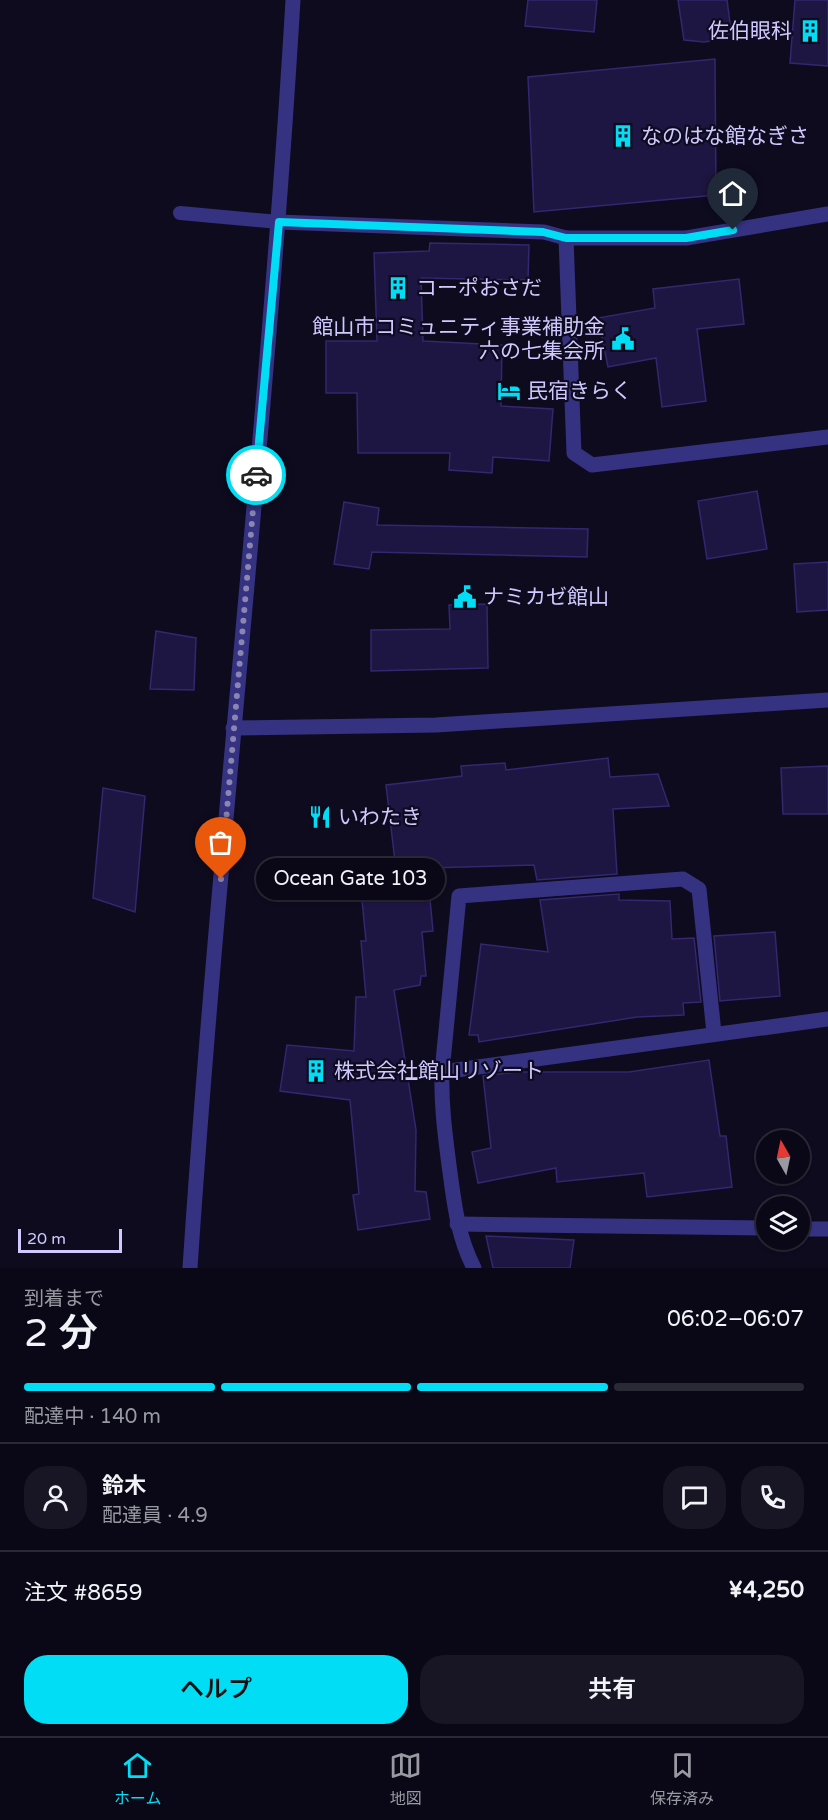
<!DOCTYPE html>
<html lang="ja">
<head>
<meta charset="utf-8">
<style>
  body { margin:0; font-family:"Varela Round","Noto Sans JP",sans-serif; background:#181624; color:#f1f3f6; height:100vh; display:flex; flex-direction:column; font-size:22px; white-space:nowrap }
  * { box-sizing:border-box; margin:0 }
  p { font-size:20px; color:#999aa1 }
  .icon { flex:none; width:33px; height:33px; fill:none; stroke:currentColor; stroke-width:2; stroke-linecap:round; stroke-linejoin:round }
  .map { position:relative; height:1268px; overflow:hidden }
  .drawer { display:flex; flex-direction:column; background:#0a0817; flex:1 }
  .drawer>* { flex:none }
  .needle { width:39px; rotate:351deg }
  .tools { position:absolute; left:756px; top:1130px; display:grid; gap:12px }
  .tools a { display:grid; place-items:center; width:54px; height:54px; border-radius:50%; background:#0a0817; box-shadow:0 2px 4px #0004,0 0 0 2px #2a2936; font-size:30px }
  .scale { position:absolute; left:18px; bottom:15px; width:104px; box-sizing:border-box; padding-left:6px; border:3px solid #cfc9ff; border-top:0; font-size:16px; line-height:21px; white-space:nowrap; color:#cfc9ff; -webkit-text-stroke:4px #0e0b1f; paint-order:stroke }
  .pin { position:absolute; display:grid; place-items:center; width:51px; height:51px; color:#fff; margin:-62px -26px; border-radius:50% 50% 50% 0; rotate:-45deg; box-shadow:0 0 6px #0007 }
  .pin .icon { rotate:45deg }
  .courier { position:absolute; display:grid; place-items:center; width:60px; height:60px; margin:-30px; border:4px solid #00ddf4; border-radius:50%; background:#fff; color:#222; box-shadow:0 2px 8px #0007 }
  .bubble { position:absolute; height:42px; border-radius:21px; background:#0a0817; box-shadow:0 2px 4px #0004,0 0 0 2px #2a2936; font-size:20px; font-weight:600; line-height:42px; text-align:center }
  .summary em { font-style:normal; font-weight:600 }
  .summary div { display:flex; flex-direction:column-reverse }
  .summary { display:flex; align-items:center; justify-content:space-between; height:102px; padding:0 24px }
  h1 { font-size:39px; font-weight:600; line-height:45px }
  .bar { display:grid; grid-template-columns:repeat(4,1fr); gap:9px 6px; align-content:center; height:72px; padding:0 24px }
  .bar i { height:8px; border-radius:4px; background:#2a2936 }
  .bar .selected { background:#00ddf4 }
  .bar p { grid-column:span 4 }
  .line { display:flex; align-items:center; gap:15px; padding:0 24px; border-top:2px solid #2a2936 }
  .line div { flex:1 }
  .round { display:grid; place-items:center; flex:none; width:63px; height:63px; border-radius:24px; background:#181624 }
  .button { display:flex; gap:12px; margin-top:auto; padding:12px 24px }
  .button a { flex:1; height:69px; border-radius:24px; background:#00ddf4; color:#111; font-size:24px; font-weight:600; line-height:69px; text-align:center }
  .button a+a { background:#181624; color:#f1f3f6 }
  .menu { display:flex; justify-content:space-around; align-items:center; height:84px; border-top:2px solid #2a2936; background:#0a0817; font-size:16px; color:#999aa1 }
  .menu a { display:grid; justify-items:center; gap:3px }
  .menu .selected { color:#00ddf4 }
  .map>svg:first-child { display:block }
  .building { fill:#1e1642; stroke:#34266f; stroke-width:1.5 }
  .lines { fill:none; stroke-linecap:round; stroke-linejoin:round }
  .service { stroke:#353282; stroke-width:14 }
  .minor { stroke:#353282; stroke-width:15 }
  .tertiary { stroke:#353282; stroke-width:15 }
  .done { stroke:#8b86b1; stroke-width:6; stroke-dasharray:0 10.8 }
  .route { stroke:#00ddf4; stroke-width:8 }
  .labels { text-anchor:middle; stroke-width:4.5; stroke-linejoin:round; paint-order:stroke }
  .poi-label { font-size:21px; fill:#cfc9ff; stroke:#0e0b1f; text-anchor:start }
</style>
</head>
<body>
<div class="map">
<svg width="828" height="1268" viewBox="0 0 828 1268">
  <rect width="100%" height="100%" fill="#0e0b1f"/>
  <g class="building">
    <path d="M528,0H597L594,32L525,26Z"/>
    <path d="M678,0H727L732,38L704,42L684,40Z"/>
    <path d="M795,0H828V66L790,63Z"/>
    <path d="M715,59L716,195L534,212L528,77Z"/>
    <path d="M430,243L529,245L528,280L421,278L423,341L502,345L501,406L553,409L549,461L493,457L492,473L449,470L450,453H358L357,393H326V341H377L374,253L429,251Z"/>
    <path d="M739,279L744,324L697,329L706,401L662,407L656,358L608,367L598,318L655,308L653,289Z"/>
    <path d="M757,491L767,549L707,559L698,501Z"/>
    <path d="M344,502L379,508L377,525L588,529L587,557L372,552L369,569L334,564Z"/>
    <path d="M828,562V610L797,612L794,564Z"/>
    <path d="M487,604L488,668L371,671V630L450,629L449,605Z"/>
    <path d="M156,631L196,638L194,690L150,689Z"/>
    <path d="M608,758L610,777L658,774L669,806L613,809L617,874L537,880L534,865L427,868L433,931L422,932L426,976H421L420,985L394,990L416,1130L415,1191L426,1192L430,1219L358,1230L353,1195L359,1194L350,1100L280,1091L287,1045L354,1051L356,997H366L361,941H366L361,890L398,887L386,785L462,776L461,766L505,763L506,770Z"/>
    <path d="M828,766V814H783L781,768Z"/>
    <path d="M103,788L145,796L135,912L93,898Z"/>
    <path d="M619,894V900L670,901L672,939L694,938L701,1002L683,1003L684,1015L637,1017L479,1042L478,1035H469L481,944L548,952L540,900Z"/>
    <path d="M775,932L780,996L720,1001L714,936Z"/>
    <path d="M709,1060L720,1136H726L732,1187L647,1197L644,1173L557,1182L556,1168L478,1183L472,1152L491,1148L483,1076L516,1072H629Z"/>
    <path d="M486,1236L574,1240L570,1268H493Z"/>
  </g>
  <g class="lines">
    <path class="service" d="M180,213L279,222"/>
    <g class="minor">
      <path d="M279,222L544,232L566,238H686L828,214"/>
      <path d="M566,238L574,453L592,465L828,437"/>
      <path d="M442,1072L459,896L683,879L699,889L714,1033"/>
      <path d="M457,1224L766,1228"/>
      <path d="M800,1229H828"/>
      <path d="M474,1268C457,1235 454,1201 449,1165C445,1134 441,1104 442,1072L828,1019"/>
    </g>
    <g class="tertiary">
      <path d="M233,728L436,725L828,700"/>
      <path d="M190,1268C218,845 268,423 293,0"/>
    </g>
  </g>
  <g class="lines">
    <path class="done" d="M221,879L256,475"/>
    <path class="route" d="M256,475L279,222L543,232L566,238H686L733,230"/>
  </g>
  <defs>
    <g id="building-bare" transform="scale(1.8)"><path d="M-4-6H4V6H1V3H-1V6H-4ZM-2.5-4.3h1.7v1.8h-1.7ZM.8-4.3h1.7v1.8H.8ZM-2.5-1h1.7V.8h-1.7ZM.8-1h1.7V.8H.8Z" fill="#00ddf4" stroke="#0e0b1f" stroke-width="2.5" paint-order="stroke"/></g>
    <g id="civic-bare" transform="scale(1.8)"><path d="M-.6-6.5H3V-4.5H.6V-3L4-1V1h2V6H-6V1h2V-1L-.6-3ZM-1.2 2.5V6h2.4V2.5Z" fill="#00ddf4" stroke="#0e0b1f" stroke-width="2.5" paint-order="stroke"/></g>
    <g id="hotel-bare" transform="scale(1.8)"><path d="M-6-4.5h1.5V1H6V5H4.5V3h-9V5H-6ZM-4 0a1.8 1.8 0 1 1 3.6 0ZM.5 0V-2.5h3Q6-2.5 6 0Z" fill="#00ddf4" stroke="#0e0b1f" stroke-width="2.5" paint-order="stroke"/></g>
    <g id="restaurant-bare" transform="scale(1.8)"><path d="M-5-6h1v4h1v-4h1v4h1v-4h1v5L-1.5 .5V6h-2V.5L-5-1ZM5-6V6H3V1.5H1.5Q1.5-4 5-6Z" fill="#00ddf4" stroke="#0e0b1f" stroke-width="2.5" paint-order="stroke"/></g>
  </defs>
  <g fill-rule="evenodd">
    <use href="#building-bare" x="810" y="31"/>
    <use href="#building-bare" x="623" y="136"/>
    <use href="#building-bare" x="398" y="288"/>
    <use href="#civic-bare" x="623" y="339"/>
    <use href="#hotel-bare" x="509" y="391"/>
    <use href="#civic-bare" x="465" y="597"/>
    <use href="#restaurant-bare" x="320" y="817"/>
    <use href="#building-bare" x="316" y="1071"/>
  </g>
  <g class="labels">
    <g class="poi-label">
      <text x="792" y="38" text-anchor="end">佐伯眼科</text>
      <text x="641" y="143">なのはな館なぎさ</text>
      <text x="416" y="295">コーポおさだ</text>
      <text x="605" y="334" text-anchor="end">館山市コミュニティ事業補助金<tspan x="605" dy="24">六の七集会所</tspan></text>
      <text x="527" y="398">民宿きらく</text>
      <text x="483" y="604">ナミカゼ館山</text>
      <text x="338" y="824">いわたき</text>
      <text x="334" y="1078">株式会社館山リゾート</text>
    </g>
  </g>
</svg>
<div class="tools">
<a><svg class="needle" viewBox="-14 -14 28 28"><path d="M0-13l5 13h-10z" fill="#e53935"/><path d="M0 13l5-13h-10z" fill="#999aa1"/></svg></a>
<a><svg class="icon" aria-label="layers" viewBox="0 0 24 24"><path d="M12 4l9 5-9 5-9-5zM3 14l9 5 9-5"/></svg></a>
</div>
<div class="scale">20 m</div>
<div class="pin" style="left:221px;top:879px;background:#ea580c"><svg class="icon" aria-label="bag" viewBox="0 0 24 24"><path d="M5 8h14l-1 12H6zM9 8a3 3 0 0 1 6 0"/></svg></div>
<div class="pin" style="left:733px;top:230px;background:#1f2937"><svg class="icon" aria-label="home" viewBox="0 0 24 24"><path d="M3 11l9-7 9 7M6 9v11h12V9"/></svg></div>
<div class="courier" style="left:256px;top:475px"><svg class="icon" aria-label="car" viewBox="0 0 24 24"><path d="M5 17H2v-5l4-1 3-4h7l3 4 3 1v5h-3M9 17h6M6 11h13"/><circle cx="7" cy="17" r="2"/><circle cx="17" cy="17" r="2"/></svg></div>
<div class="bubble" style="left:256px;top:858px;width:189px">Ocean Gate 103</div>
</div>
<section class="drawer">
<div class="summary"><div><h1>2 分</h1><p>到着まで</p></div><em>06:02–06:07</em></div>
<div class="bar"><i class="selected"></i><i class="selected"></i><i class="selected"></i><i></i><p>配達中 · 140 m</p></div>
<div class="line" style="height:108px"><a class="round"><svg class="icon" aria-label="person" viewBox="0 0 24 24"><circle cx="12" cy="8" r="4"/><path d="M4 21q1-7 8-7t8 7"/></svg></a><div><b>鈴木</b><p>配達員 · 4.9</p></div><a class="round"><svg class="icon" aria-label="chat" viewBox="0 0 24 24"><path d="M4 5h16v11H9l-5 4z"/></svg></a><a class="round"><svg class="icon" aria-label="phone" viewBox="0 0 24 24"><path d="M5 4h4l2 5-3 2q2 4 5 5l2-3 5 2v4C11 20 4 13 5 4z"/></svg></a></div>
<div class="line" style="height:78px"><div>注文 #8659</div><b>¥4,250</b></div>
<div class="button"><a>ヘルプ</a><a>共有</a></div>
</section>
<nav class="menu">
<a class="selected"><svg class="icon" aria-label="home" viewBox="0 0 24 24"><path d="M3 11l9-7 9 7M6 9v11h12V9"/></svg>ホーム</a>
<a><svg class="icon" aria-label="map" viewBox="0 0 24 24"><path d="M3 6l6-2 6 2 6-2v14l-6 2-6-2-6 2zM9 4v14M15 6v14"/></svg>地図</a>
<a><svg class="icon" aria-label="saved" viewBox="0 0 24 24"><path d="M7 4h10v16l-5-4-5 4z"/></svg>保存済み</a>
</nav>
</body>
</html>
